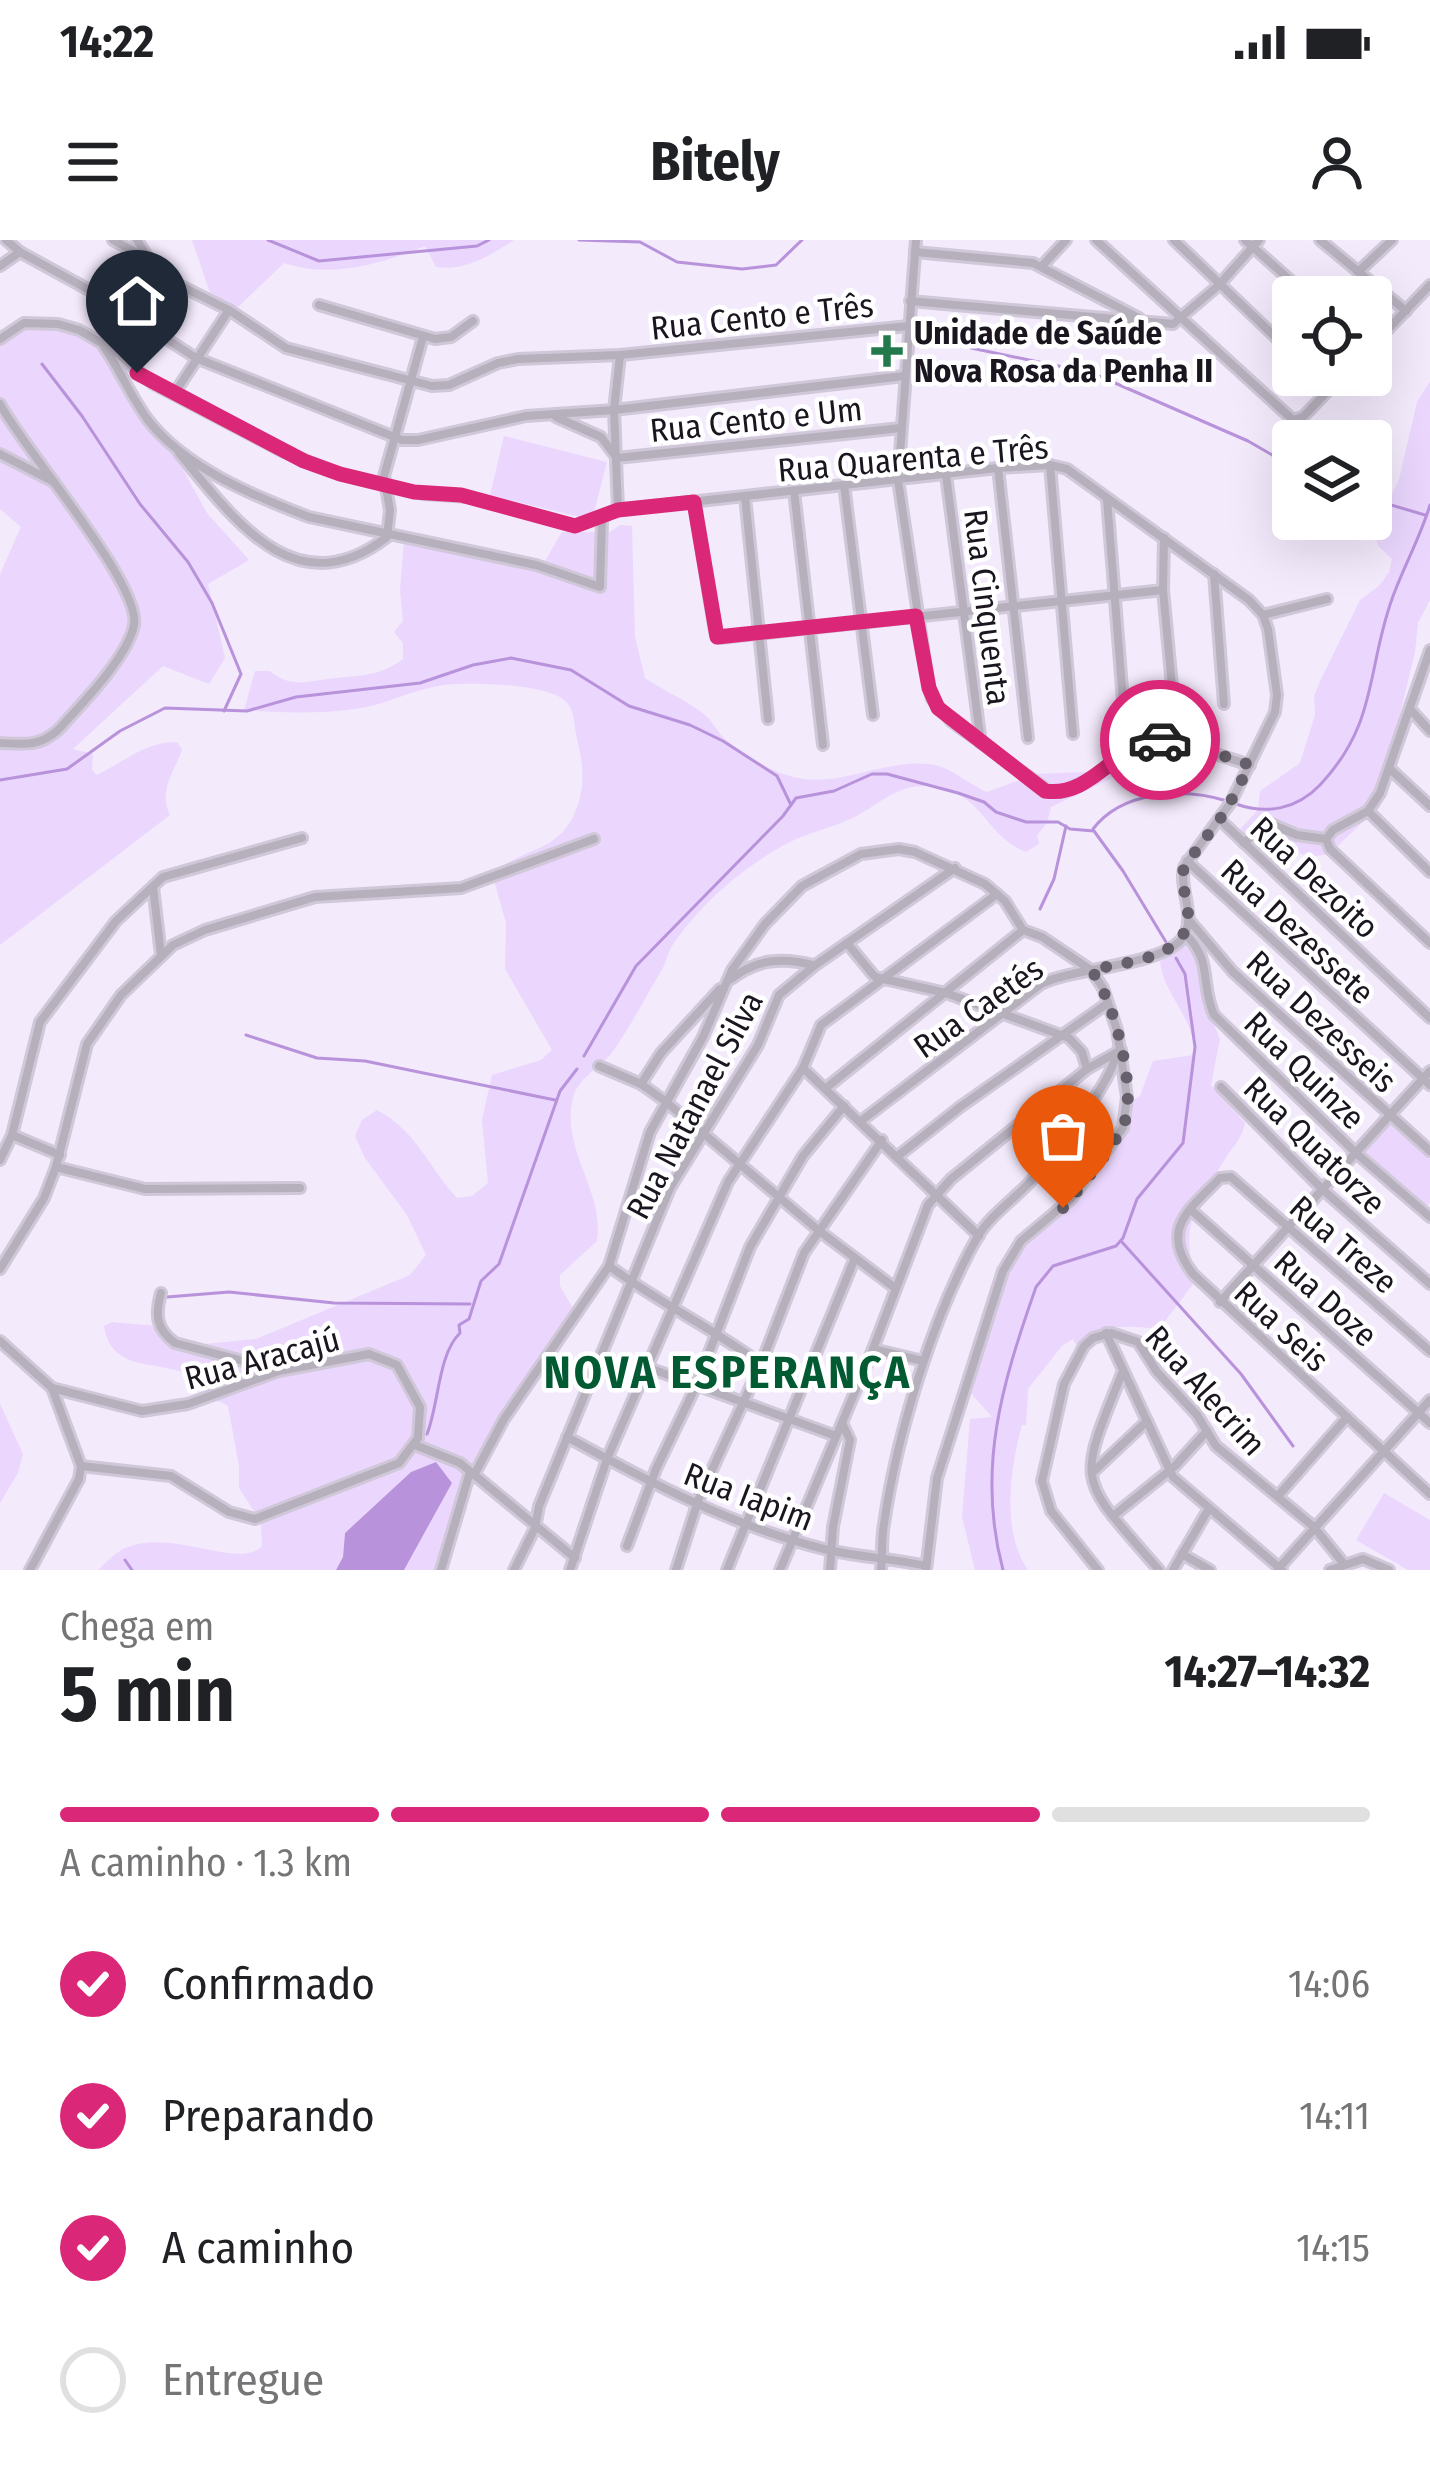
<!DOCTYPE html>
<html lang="pt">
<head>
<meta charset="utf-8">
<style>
  body { margin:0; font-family:"Fira Sans Condensed",sans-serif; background:#f2f2f2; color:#202124; height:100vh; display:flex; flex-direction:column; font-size:45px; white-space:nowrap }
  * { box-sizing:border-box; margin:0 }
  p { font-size:39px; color:#757577 }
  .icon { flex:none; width:66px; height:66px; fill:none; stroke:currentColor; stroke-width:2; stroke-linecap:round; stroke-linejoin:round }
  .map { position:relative; height:1330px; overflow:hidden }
  .sheet { display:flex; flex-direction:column; background:#fff; flex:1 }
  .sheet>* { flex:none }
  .buttons { position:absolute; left:1272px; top:36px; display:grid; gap:24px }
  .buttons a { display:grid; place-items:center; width:120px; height:120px; border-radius:12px; background:#fff; box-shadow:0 12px 48px #0002; font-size:60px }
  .pin { position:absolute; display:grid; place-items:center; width:102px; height:102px; color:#fff; margin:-123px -51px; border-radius:50% 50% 50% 0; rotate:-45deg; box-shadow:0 0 12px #0007 }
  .pin .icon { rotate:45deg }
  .courier { position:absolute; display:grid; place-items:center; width:120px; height:120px; margin:-60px; border:9px solid #db2777; border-radius:50%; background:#fff; color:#222; box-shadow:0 3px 15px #0007 }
  .headline em { font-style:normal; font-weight:700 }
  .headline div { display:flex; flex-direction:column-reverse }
  .headline { display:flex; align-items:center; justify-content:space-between; height:204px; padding:0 60px }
  h1 { font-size:78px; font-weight:700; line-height:90px }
  .bar { display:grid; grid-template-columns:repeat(4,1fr); gap:18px 12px; align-content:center; height:144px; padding:0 60px }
  .bar i { height:15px; border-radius:9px; background:#e0e0e0 }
  .bar .active { background:#db2777 }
  .bar p { grid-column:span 4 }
  ol { padding:0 60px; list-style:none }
  li { display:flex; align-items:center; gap:36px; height:132px }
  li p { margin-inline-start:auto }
  li .icon { padding:12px; border-radius:50%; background:#db2777; color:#fff; stroke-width:4 }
  li:last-child { color:#757577 }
  li i { width:66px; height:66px; border:6px solid #e0e0e0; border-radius:50% }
  .status { display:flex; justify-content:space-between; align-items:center; height:84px; padding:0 60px; background:#fff; direction:ltr }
  .status svg { height:33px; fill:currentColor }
  header { display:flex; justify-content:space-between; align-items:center; height:156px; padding:0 60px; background:#fff; font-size:54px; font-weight:700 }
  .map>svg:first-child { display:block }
  .green { fill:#ebd7fe }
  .water { fill:#b892da }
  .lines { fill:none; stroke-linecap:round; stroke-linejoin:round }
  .stream { stroke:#b892da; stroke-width:3 }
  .minor-casing { stroke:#d0c8d9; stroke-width:14 }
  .minor { stroke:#b6b0bd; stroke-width:8 }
  .done { stroke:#66606c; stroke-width:12; stroke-dasharray:0 21.6 }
  .route { stroke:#db2777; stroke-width:15 }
  .poi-dot { fill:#24794c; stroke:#fff; stroke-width:4.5 }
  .labels { text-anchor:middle; stroke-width:9; stroke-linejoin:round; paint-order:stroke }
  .street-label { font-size:33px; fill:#1a151f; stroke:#fff }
  .poi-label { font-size:33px; font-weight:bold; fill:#1a151f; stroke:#fff; text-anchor:start }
  .district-label { font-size:45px; font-weight:bold; letter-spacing:3px; fill:#015a32; stroke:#fff }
</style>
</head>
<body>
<div class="status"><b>14:22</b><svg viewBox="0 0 49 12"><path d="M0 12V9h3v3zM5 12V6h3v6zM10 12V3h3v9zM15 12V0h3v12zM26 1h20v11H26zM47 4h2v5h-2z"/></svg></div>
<header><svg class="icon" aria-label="menu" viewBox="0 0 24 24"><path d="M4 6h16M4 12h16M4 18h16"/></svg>Bitely<svg class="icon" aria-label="person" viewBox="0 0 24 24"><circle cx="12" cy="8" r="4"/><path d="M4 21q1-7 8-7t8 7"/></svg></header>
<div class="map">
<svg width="1430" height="1330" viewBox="0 0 1430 1330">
  <rect width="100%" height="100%" fill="#f3eafc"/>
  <g class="green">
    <path d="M192,0H514C489,16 467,31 436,27L425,6C381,24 331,39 284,23L235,70L212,59Z"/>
    <path d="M41,85L73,91L105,112L169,204L207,273L249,320L208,344L225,418L209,444L163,426L73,509L93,514L92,530L97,535C123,522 147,501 177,502L182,510C174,532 158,551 170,575L0,705V334L21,287L0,269V100L15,89Z"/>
    <path d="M1430,141V360L1418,383L1415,412L1381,554L1363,582L1329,614L1309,617L1261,597H1244L1240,589L1258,570L1260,551L1300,523L1315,475L1314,456L1322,437L1360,360L1379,346L1389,332L1392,319L1378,306L1374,292L1399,239L1417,162Z"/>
    <path d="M504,196L607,222L592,280L490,255Z"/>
    <path d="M620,285L632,286L635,397L645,438C662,450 695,464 708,478C714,484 718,493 725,499C742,514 769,530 790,536C835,550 883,519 929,524C951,526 967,544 987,552L1035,534L1085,532L1105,527L1113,533L1112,538L1051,567L1047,583L1037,595L1039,604L1026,612C982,595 983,546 922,546C892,547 874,569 848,580C828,589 807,593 788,603C743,627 700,664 672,706C667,714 666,724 661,731C646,757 631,785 614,810C602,827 578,837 573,858C560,909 605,951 597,1001L560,1035V1046L574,1070L463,1238L437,1330H404L452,1243L436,1222L411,1232L345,1293L343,1317L336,1330H98C107,1322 116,1311 128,1307C174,1289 239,1330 262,1306L261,1282L239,1248V1226L228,1166C222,1162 216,1161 210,1158C199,1152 194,1136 182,1132C151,1121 111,1130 104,1086L112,1082L157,1086L194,1105L256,1099L410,1035L426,1015L407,975L365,918L355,896L362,880L377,870C418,892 428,927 457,958L472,956L488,943L482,880L492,835L541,820L552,810L505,729L506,683L493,637C515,606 558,617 576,570C586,545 583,523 577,499C574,487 575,473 568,464C554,443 469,442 444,445C413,449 386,465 355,469C320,474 280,473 244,470L255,431H270C293,450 310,440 337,438C363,435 380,436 403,419V403L394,392L403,381L400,350L404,301L544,332L546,319L562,292H610Z"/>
    <path d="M1193,694H1198L1208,714L1200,727L1206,766L1220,799L1211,845L1245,883C1242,898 1235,904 1227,916C1201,959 1176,985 1197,1039L1159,1089C1128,1085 1100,1084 1076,1105L1073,1099L1062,1106L1028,1149L1026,1185H1022C1010,1229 1001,1291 1028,1330H975L962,1277L970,1179L992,1177L968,1150L983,1112L1001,1043L1029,1000L1069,964L1121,896L1129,862L1140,856L1153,821L1194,815C1197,781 1163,754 1160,722Z"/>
    <path d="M1389,883L1430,919V963L1426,967L1364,912Z"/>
    <path d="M0,1164L23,1214L18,1233L0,1263Z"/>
    <path d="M1384,1253L1430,1280V1330H1408L1356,1300Z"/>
  </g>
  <path class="water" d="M436,1222L452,1243L404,1330H336L343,1317L345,1293L411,1232Z"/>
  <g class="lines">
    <g class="stream">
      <path d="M268,0L319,21L477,6L489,0"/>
      <path d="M579,0L640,2L677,22L742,29L776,25L802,0"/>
      <path d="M971,108L1092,133L1248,201L1293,227"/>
      <path d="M42,124L82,176L140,264L188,322L212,363L241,434L224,471"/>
      <path d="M1371,259L1425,275"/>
      <path d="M0,540L67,529L120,491L165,468L247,471L296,457L420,443L473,425L511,418L571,430L629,466L690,485L723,501L777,536L791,565"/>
      <path d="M1236,564C1267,575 1297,569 1320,545C1378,483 1366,432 1392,359C1403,328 1420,298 1430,265"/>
      <path d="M1093,589C1122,551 1183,547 1227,561"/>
      <path d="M1040,669L1054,639L1066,586"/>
      <path d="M246,795L317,818L365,821L555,860"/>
      <path d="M584,816L636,726L783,576L796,558L834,551L872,534H887L958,553L984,562L996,572L1026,582H1058L1070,589L1094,591L1123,631L1166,702"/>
      <path d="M1121,1001L1241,1134L1293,1206"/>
      <path d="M167,1057L229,1052L334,1063L470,1064"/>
      <path d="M427,1194C439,1164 438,1114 460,1093L459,1085L469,1079L481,1041L499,1024L560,851L577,829"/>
      <path d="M125,1320L132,1330"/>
      <path d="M1003,1330C976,1229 1002,1144 1036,1047L1053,1026L1116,1006L1123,998L1137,959L1183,903L1195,807L1185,734L1176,718"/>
    </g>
    <g class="minor-casing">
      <g id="minor">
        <path d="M6,0L20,12L102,57L196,118L402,200H418L526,176L614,170L904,136"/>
        <path d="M113,0L148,19L179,45L229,70L286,108L432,146L449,145L498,123L518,119L620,115L909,86"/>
        <path d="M137,0L148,18"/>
        <path d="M916,0L898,240L929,448L932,459L951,481L1050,552H1062L1094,537L1139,502H1178L1250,525"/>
        <path d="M1096,0L1293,180L1303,177L1343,135"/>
        <path d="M1174,0L1293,114"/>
        <path d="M1245,0L1309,57"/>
        <path d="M1320,0L1406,71"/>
        <path d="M915,12L1033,23L1139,78"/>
        <path d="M0,26L20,12"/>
        <path d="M1042,26L1066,0"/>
        <path d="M1358,32L1392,0"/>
        <path d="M910,61L1173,84L1219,45L1259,0"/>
        <path d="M319,65L435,99L451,97L473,81"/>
        <path d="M0,99L24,83L58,84L79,90L115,111L152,143L284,212L340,234L423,254L469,257L575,286L618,270L998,228L1050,225L1067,229L1249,360L1263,375L1268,389L1277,455L1275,472L1231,562L1184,627C1179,649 1195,673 1185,694C1170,726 1073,727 1041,744L861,881"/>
        <path d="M104,107C120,130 131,157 148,180C185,228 254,256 309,277L536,325L600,347L602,278"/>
        <path d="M1371,107L1430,45"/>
        <path d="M1315,135L1329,148"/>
        <path d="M174,154L229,70"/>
        <path d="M0,164C22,207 142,345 134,385C128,417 80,466 58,490C39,507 24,504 0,503"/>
        <path d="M556,177L601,197L617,218L901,188"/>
        <path d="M179,213C233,278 295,368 387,297L390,270L384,236L423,97"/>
        <path d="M0,214L54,242"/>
        <path d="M1050,225L1073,494"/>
        <path d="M998,228L1028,498"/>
        <path d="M946,235L981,503"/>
        <path d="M844,245L873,475"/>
        <path d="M794,251L823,505"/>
        <path d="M745,257L768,479"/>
        <path d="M1107,259L1123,461"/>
        <path d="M694,262L715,392L720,398L1163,350"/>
        <path d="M618,269L614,170L620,115"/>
        <path d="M1164,298L1163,350L1175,478"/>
        <path d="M1214,334L1224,464"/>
        <path d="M1263,375L1327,359"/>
        <path d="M1410,469L1430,491"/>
        <path d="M1389,528L1430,566"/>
        <path d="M1368,571L1430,632"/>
        <path d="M1219,579L1430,778"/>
        <path d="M1326,599L1330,609L1430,703"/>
        <path d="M1244,603L1267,582L1297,595L1326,599L1333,590L1368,571L1380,553L1430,410"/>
        <path d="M1187,621L1430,845"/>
        <path d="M153,647L161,715"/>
        <path d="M1189,680L1233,732L1430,911"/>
        <path d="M1185,694C1213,720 1200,744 1214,775L1356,913L1430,977"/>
        <path d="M847,703L875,737L946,753L1069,798L1082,812L1087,829"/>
        <path d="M731,739C757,719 782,717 813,725"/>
        <path d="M599,826L641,844L665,861L818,990L895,1048"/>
        <path d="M803,828L979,996"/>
        <path d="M641,844L661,813L720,749"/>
        <path d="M1221,847L1322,949L1430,1044"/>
        <path d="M826,848L1023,690"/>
        <path d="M12,895L60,915"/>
        <path d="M898,916L960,867L1108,763"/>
        <path d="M0,920L12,895L40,782L116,681L163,637L302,598"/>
        <path d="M56,927L145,949L300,948"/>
        <path d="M1190,969L1430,1183"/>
        <path d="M609,1026C658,1062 712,1088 761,1124"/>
        <path d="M0,1029L44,958L56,927L87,804L121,755L173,705L205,690L315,657L461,648L594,599"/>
        <path d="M161,1053C155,1075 156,1089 175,1103L277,1130"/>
        <path d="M1220,1062L1430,831"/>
        <path d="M1106,1093L1173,1237L1282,1330"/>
        <path d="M0,1101L52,1148L81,1226L79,1239L30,1330"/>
        <path d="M873,1109L923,1121"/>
        <path d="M1430,1111L1231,937L1220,938C1189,970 1159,989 1193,1034L1430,1254"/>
        <path d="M649,1128L836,1196"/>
        <path d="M1123,1131C1075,1248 1078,1236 1159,1330"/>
        <path d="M52,1148L142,1171L188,1164L279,1131L369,1114L397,1125L420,1167L418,1198L399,1223L255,1279L229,1272L171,1236L81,1226"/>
        <path d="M567,1197C649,1242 732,1286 824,1309C856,1317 892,1318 926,1326"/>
        <path d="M415,1205L460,1223L575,1318"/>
        <path d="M1092,1233L1147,1181"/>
        <path d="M474,1235L504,1179L609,1026L650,892L703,797L732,730L765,684L802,646L861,614L899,609L915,612L985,644L1005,661L1023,690L1042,697L1091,730L1103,748L1117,790L1127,857L1123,888L1071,959L1021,1001L1003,1031L937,1238L926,1330"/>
        <path d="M1278,1256L1347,1177"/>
        <path d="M1113,1276L1175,1226L1207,1191"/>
        <path d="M627,1306L656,1229L696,1146L750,1007L803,916L844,866"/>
        <path d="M1182,1314L1210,1330"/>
        <path d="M1278,1329L1430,1160"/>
        <path d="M441,1330L470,1232"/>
        <path d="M514,1330L535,1288L539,1266L670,948L758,805L779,755L814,726L955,628"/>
        <path d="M570,1330L607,1219L728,942L803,828L821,785L997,654"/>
        <path d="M676,1330L699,1258L761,1124L804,1013L882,900"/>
        <path d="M727,1330L855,1018"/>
        <path d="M780,1330L873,1109L928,965L951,939L1087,829L1121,810"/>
        <path d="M830,1330L833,1287L850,1200L842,1183"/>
        <path d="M881,1330C883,1315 881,1299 884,1284C897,1194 933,1075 978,996C990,976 1013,960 1029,943C1051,918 1111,845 1116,814"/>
        <path d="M1098,1330L1051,1271L1042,1241L1064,1144L1084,1106L1093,1098L1111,1093L1138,1102L1157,1132L1197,1175L1216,1206L1314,1287L1344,1324"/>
        <path d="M1173,1330L1208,1270"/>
        <path d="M1330,1330L1363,1319L1389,1330"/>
      </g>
    </g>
    <use href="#minor" class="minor"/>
  </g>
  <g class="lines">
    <path class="done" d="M1063,968C1077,952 1117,902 1124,884C1137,849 1114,759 1091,730C1124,722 1191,719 1188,673C1187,657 1180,643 1184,627L1225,572L1250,525L1192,505L1160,500"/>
    <path class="route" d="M137,133L304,221L340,234L414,252L461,255L575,286L618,270L694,262L717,397L916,376L929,448L938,468L1045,551C1093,558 1116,502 1160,500"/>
  </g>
  <path class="poi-dot" d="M881 93h12v12h12v12h-12v12h-12v-12h-12v-12h12z"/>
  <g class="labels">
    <g class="street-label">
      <text transform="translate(762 76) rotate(-6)" y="12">Rua Cento e Três</text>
      <text transform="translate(756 179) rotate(-6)" y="12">Rua Cento e Um</text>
      <text transform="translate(913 218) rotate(-5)" y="12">Rua Quarenta e Três</text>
      <text transform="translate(988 367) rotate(83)" y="12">Rua Cinquenta</text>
      <text transform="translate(1315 637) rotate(43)" y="12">Rua Dezoito</text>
      <text transform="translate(1298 691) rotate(43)" y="12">Rua Dezessete</text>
      <text transform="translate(978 767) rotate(-35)" y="12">Rua Caetés</text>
      <text transform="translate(1322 781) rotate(43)" y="12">Rua Dezesseis</text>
      <text transform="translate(1305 830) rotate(44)" y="12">Rua Quinze</text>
      <text transform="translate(694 865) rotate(-62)" y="12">Rua Natanael Silva</text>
      <text transform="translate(1315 905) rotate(44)" y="12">Rua Quatorze</text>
      <text transform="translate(1344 1004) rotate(41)" y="12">Rua Treze</text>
      <text transform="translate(1326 1058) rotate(42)" y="12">Rua Doze</text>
      <text transform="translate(1282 1086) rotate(43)" y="12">Rua Seis</text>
      <text transform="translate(262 1118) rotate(-15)" y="12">Rua Aracajú</text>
      <text transform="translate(1206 1150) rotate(48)" y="12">Rua Alecrim</text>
      <text transform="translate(749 1256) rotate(21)" y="12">Rua Iapim</text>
    </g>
    <g class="poi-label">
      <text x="914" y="104">Unidade de Saúde<tspan x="914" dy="38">Nova Rosa da Penha II</tspan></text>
    </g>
    <g class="district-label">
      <text x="728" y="1148">NOVA ESPERANÇA</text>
    </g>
  </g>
</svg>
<div class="buttons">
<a><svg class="icon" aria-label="locate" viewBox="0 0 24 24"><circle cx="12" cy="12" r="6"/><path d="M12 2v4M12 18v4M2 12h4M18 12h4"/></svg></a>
<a><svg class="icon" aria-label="layers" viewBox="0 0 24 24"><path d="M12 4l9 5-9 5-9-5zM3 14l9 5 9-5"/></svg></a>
</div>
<div class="pin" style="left:1063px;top:968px;background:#ea580c"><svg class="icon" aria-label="bag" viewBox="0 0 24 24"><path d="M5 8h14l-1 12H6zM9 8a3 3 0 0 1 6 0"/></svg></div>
<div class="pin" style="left:137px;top:133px;background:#1f2937"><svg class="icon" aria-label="home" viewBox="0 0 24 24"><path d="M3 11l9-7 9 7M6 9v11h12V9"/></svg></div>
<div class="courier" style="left:1160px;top:500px"><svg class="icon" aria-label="car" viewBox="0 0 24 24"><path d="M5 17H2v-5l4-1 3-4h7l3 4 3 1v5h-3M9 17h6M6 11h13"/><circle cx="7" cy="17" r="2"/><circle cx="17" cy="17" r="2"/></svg></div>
</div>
<section class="sheet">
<div class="headline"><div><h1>5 min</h1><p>Chega em</p></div><em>14:27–14:32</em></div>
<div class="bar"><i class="active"></i><i class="active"></i><i class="active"></i><i></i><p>A caminho · 1.3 km</p></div>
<ol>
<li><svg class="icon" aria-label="check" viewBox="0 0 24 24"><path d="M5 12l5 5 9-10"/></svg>Confirmado<p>14:06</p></li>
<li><svg class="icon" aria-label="check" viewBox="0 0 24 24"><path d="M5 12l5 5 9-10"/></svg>Preparando<p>14:11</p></li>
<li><svg class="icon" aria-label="check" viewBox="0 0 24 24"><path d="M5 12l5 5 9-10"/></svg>A caminho<p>14:15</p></li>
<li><i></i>Entregue</li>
</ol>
</section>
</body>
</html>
